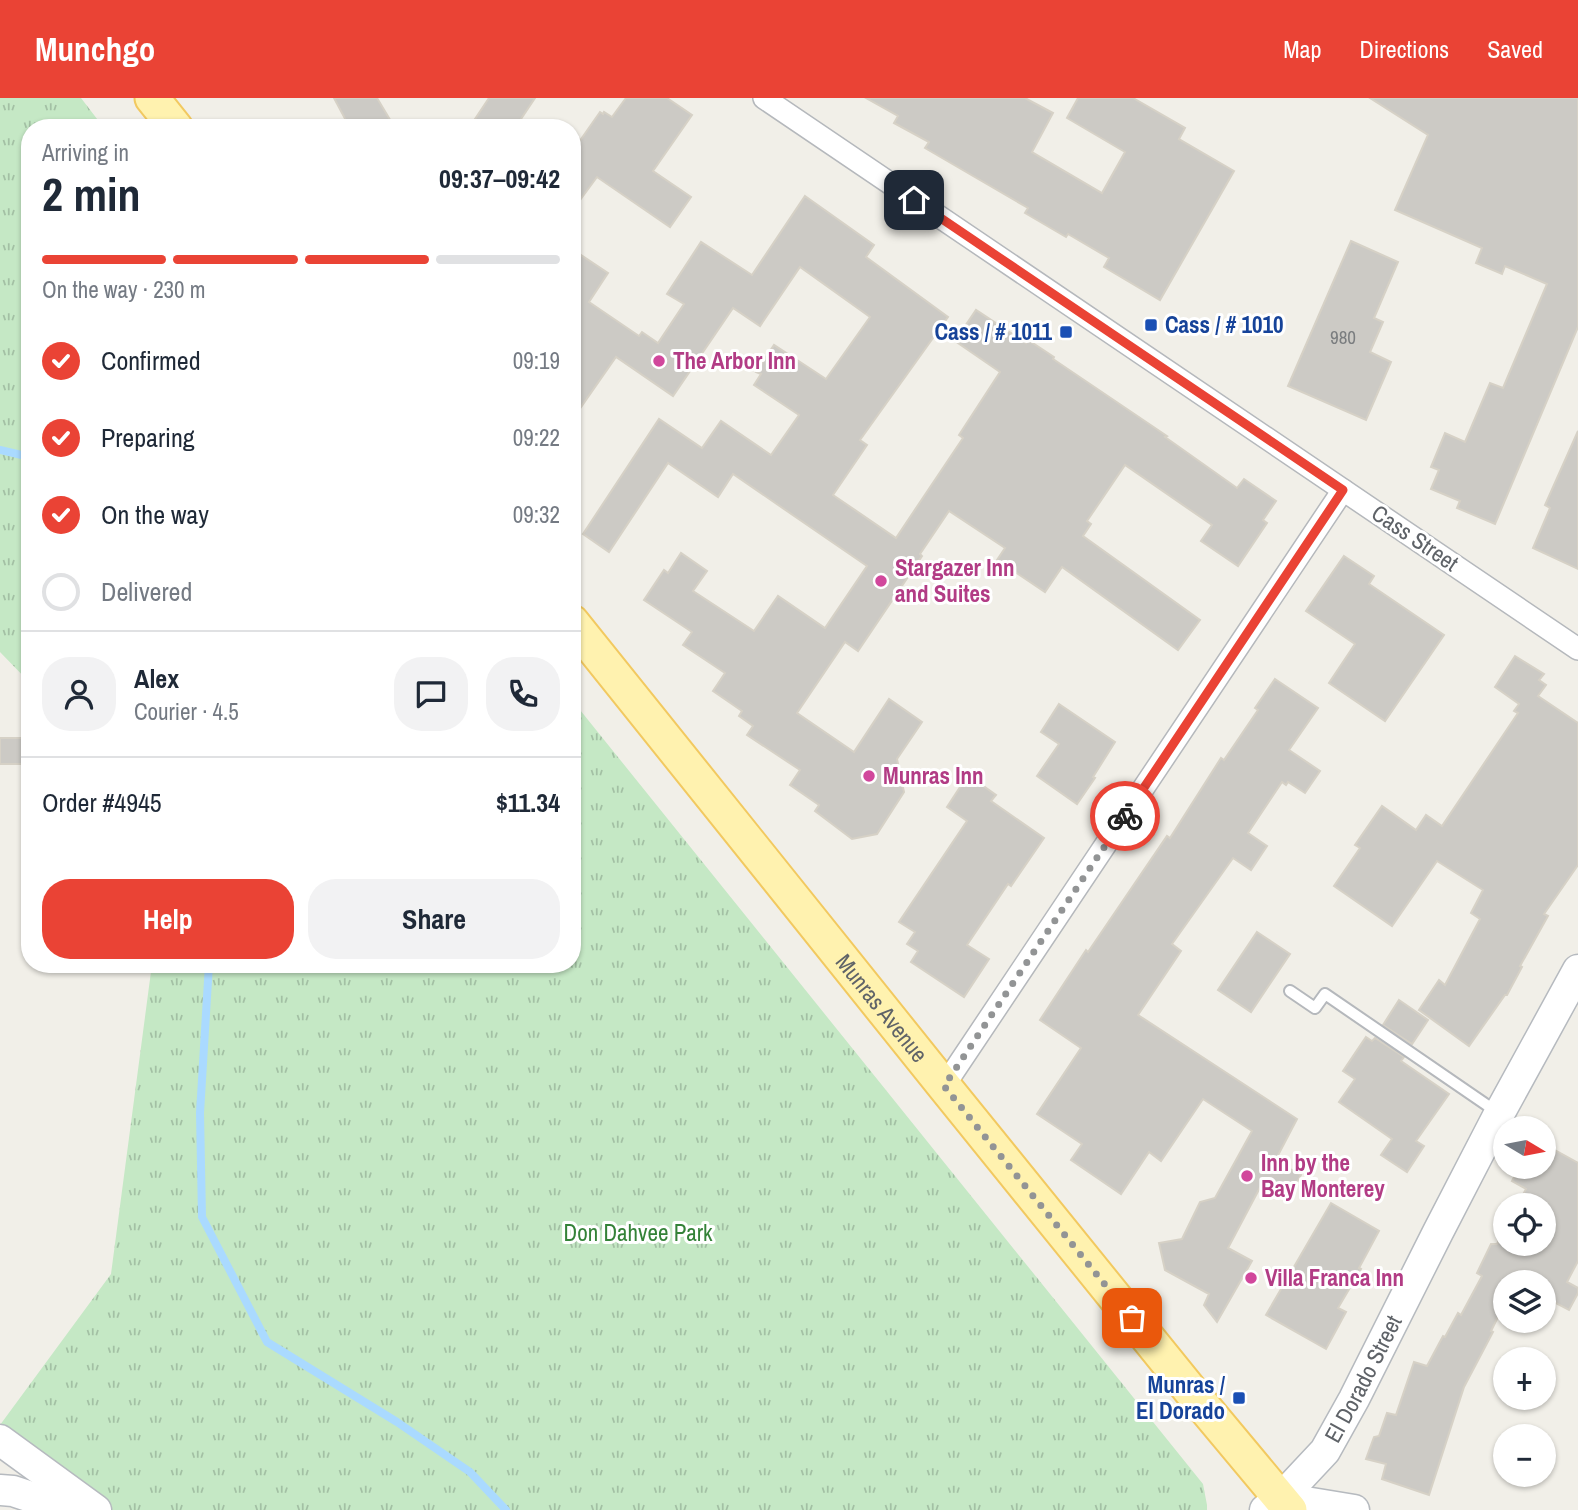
<!DOCTYPE html>
<html lang="en">
<head>
<meta charset="utf-8">
<style>
  body { margin:0; font-family:"Archivo Narrow",sans-serif; background:#f2f2f3; color:#1f2937; height:100vh; display:flex; flex-direction:column; font-size:26px; white-space:nowrap }
  * { box-sizing:border-box; margin:0 }
  p { font-size:23px; color:#747a83 }
  .icon { flex:none; width:38px; height:38px; fill:none; stroke:currentColor; stroke-width:2; stroke-linecap:round; stroke-linejoin:round }
  .map { position:relative; flex:1; overflow:hidden }
  .details { position:absolute; left:21px; top:21px; width:560px; height:854px; display:flex; flex-direction:column; background:#fff; border-radius:28px; box-shadow:0 2px 5px #0004 }
  .details>* { flex:none }
  .needle { width:46px; rotate:100deg }
  .tools { position:absolute; left:1493px; top:1018px; display:grid; gap:14px }
  .tools a { display:grid; place-items:center; width:63px; height:63px; border-radius:50%; background:#fff; box-shadow:0 2px 5px #0004; font-size:35px }
  .pin { position:absolute; display:grid; place-items:center; width:60px; height:60px; color:#fff; margin:-30px; border-radius:14px; box-shadow:0 4px 10px #0006 }
  .courier { position:absolute; display:grid; place-items:center; width:70px; height:70px; margin:-35px; border:5px solid #ea4335; border-radius:50%; background:#fff; color:#222; box-shadow:0 2px 9px #0007 }
  .head em { font-style:normal; font-weight:800 }
  .head div { display:flex; flex-direction:column-reverse }
  .head { display:flex; align-items:center; justify-content:space-between; height:119px; padding:0 21px }
  h1 { font-size:46px; font-weight:800; line-height:52px }
  .bar { display:grid; grid-template-columns:repeat(4,1fr); gap:10px 7px; align-content:center; height:84px; padding:0 21px }
  .bar i { height:9px; border-radius:5px; background:#e0e1e3 }
  .bar .on { background:#ea4335 }
  .bar p { grid-column:span 4 }
  .line { display:flex; align-items:center; gap:18px; padding:0 21px; border-top:2px solid #e0e1e3 }
  .line div { flex:1 }
  .round { display:grid; place-items:center; flex:none; width:74px; height:74px; border-radius:28px; background:#f2f2f3 }
  ol { padding:0 21px; list-style:none }
  li { display:flex; align-items:center; gap:21px; height:77px }
  li p { margin-inline-start:auto }
  li .icon { padding:7px; border-radius:50%; background:#ea4335; color:#fff; stroke-width:4 }
  li:last-child { color:#747a83 }
  li i { width:38px; height:38px; border:4px solid #e0e1e3; border-radius:50% }
  .cta { display:flex; gap:14px; margin-top:auto; padding:14px 21px }
  .cta a { flex:1; height:80px; border-radius:28px; background:#ea4335; color:#fff; font-size:28px; font-weight:800; line-height:80px; text-align:center }
  .cta a+a { background:#f2f2f3; color:#1f2937 }
  header { display:flex; align-items:center; gap:42px; box-sizing:border-box; height:98px; padding:0 35px; background:#ea4335; color:#fff }
  header strong { font-size:33px }
  nav { display:flex; gap:38px; margin-inline-start:auto; font-size:24px }
  .map>svg:first-child { display:block }
  .park { fill:url(#park-tufts) }
  .lines { fill:none; stroke-linecap:round; stroke-linejoin:round }
  .stream { stroke:#aadaff; stroke-width:8 }
  .building { fill:#cccac5; stroke:#d6d1c6; stroke-width:2 }
  .lane-casing { stroke:#b5b8bc; stroke-width:14 }
  .street-casing { stroke:#b5b8bc; stroke-width:24 }
  .secondary-casing { stroke:#b6babf; stroke-width:33 }
  .primary-casing { stroke:#f2c960; stroke-width:37 }
  .lane { stroke:#fff; stroke-width:10 }
  .street { stroke:#fff; stroke-width:21 }
  .secondary { stroke:#fff; stroke-width:30 }
  .primary { stroke:#fff2af; stroke-width:33 }
  .done { stroke:#929495; stroke-width:7; stroke-dasharray:0 12.6 }
  .route { stroke:#ea4335; stroke-width:9 }
  .transit-dot { fill:#1a4fb4; stroke:#fff; stroke-width:2.5 }
  .hotel-dot { fill:#d1479c; stroke:#fff; stroke-width:2.5 }
  .labels { text-anchor:middle; stroke-width:6; stroke-linejoin:round; paint-order:stroke }
  .number-label { font-size:19px; fill:#7a7d7f }
  .transit-label { font-size:23px; font-weight:bold; fill:#164399; stroke:#fff; text-anchor:end }
  .hotel-label { font-size:23px; font-weight:bold; fill:#b23c85; stroke:#fff; text-anchor:start }
  .street-label { font-size:23px; fill:#5f6368; stroke:#fff }
  .park-label { font-size:23px; fill:#348238; stroke:#fff }
</style>
</head>
<body>
<header>
<strong>Munchgo</strong>
<nav><a>Map</a><a>Directions</a><a>Saved</a></nav>
</header>
<div class="map">
<svg width="1578" height="1412" viewBox="0 0 1578 1412">
  <defs>
    <pattern id="park-tufts" width="24" height="20" patternUnits="userSpaceOnUse" patternTransform="scale(1.75)"><rect width="24" height="20" fill="#c5e8c5"/><path d="M3 7l-1-3M5 7V3M7 7l1-3M15 17l-1-3M17 17v-4M19 17l1-3" fill="none" stroke="#a3c0a4"/></pattern>
  </defs>
  <rect width="100%" height="100%" fill="#f1efe8"/>
  <g class="park">
    <path d="M0,0H81L104,30H30V585L0,554Z"/>
    <path d="M572,602L1203,1386L1207,1407V1412H96L0,1342V1327L111,1176L152,866H572Z"/>
  </g>
  <g class="lines">
    <g class="stream">
      <path d="M0,352L30,359"/>
      <path d="M209,866L200,1015L202,1119L267,1244L397,1324L470,1374L506,1412"/>
    </g>
  </g>
  <g class="building">
    <path d="M334,0H377L395,30H350Z"/>
    <path d="M489,0H535L515,30H469Z"/>
    <path d="M626,0H667L692,17L653,73L691,99L670,129L597,79L572,113V54L600,14L603,16L604,14L612,19Z"/>
    <path d="M866,0H1025L1053,15L1032,54L1102,95L1125,54L1067,20L1078,0H1133L1185,30L1179,41L1234,73L1160,202L1104,169L1109,160L1068,136L1066,139L1025,115L1028,110L925,50L929,44L894,25L898,18Z"/>
    <path d="M1370,0H1578V229L1495,426L1457,410L1460,403L1431,391L1439,372L1431,369L1445,335L1465,344L1490,285L1503,290L1547,186L1505,168L1502,176L1476,165L1482,150L1395,112L1428,37Z"/>
    <path d="M805,98L874,147L866,159L948,219L860,342L867,347L833,397L896,440L963,340L959,337L1000,274L955,243L976,212L1026,245L1028,242L1054,259L1053,261L1167,338L1165,339L1237,390L1244,381L1276,403L1263,422L1267,425L1238,468L1201,443L1212,427L1125,367L1087,423L1091,426L1083,438L1200,522L1178,552L1062,469L1045,494L997,462L1005,450L949,413L920,456L922,458L858,553L845,544L797,615L854,654L889,601L922,624L897,661L904,694L877,736L852,741L815,713L819,707L790,687L800,672L747,637L753,628L739,618L742,613L713,593L725,575L683,547L692,534L644,502L664,472L668,475L681,455L707,473L693,493L754,533L778,498L825,530L867,468L733,376L718,399L668,365L609,454L583,436L659,321L702,350L721,323L771,357L799,317L754,287L761,276L756,274L774,247L826,281L870,219L800,169L760,228L733,210L673,298L616,259L572,322V151L608,175L589,204L639,238L642,234L658,245L684,206L667,196L701,144L752,177Z"/>
    <path d="M1351,143L1398,164L1374,220L1383,224L1370,254L1391,264L1366,322L1288,288Z"/>
    <path d="M1578,333V471L1533,450L1550,410L1545,407Z"/>
    <path d="M1344,458L1374,478L1369,486L1444,537L1385,623L1329,585L1355,546L1306,513Z"/>
    <path d="M1515,558L1544,576L1539,582L1546,587L1538,598L1578,625V767L1544,816L1548,818L1520,868L1522,869L1507,897H1505L1469,948L1419,912L1439,882L1445,887L1480,821L1471,815L1483,792L1437,763L1392,828L1334,788L1360,750L1355,747L1382,708L1416,732L1426,717L1442,728L1518,615L1514,613L1519,606L1495,589Z"/>
    <path d="M1275,581L1318,610L1289,652L1320,673L1305,695L1288,684L1286,687L1282,684L1248,735L1267,748L1251,772L1233,760L1172,846L1181,853L1138,917L1297,1021L1275,1063L1301,1077L1290,1097L1264,1082L1228,1150L1252,1163L1217,1224L1204,1207L1209,1196L1165,1172L1159,1145L1182,1141L1200,1104L1215,1100L1252,1033L1203,1001L1161,1063L1149,1054L1121,1096L1071,1062L1082,1046L1037,1016L1081,950L1040,922L1086,852L1088,854L1167,738L1170,740L1221,660L1224,662L1258,612L1255,610Z"/>
    <path d="M1059,606L1115,644L1093,679L1095,680L1077,706L1037,678L1059,646L1041,634Z"/>
    <rect x="0" y="640" width="30" height="26"/>
    <path d="M968,677L996,697L991,703L1044,740L1011,788L1008,786L967,847L989,861L964,899L911,864L918,853L907,846L915,834L899,824L967,723L947,709Z"/>
    <path d="M1257,834L1290,856L1251,914L1218,892Z"/>
    <path d="M1399,902L1428,922L1412,946L1383,927Z"/>
    <path d="M1366,939L1372,943L1375,940L1404,959L1401,963L1449,996L1416,1043L1424,1048L1407,1074L1381,1057L1392,1041L1339,1004L1355,981L1343,973Z"/>
    <path d="M1544,1046L1578,1065V1163L1567,1184L1578,1190V1195L1569,1212L1544,1199V1185H1505V1205L1491,1233L1493,1234L1464,1289L1429,1397L1382,1381L1386,1366L1366,1361L1374,1339L1379,1338L1387,1315L1396,1317L1414,1264L1427,1268L1443,1238L1445,1239L1458,1215L1461,1217L1482,1178L1477,1175L1491,1146H1497L1505,1131V1146H1544V1108H1517L1526,1091L1512,1083L1519,1069H1544Z"/>
    <path d="M1331,1105L1379,1133L1359,1170L1361,1171L1338,1210L1346,1214L1326,1251L1266,1217Z"/>
  </g>
  <g class="lines">
    <g class="lane-casing">
      <path id="lane" d="M1290,893L1315,910L1325,896L1497,1014"/>
    </g>
    <g class="street-casing">
      <g id="street">
        <path d="M764,0L1578,551"/>
        <path d="M944,988L1343,392"/>
      </g>
    </g>
    <g class="secondary-casing">
      <g id="secondary">
        <path d="M0,1342L96,1412"/>
        <path d="M0,1392L13,1393L70,1412"/>
        <path d="M1281,1400L1354,1412"/>
        <path id="s1" d="M1265,1412L1281,1400L1325,1353L1354,1301L1438,1134L1499,1016L1578,872"/>
      </g>
    </g>
    <g class="primary-casing">
      <g id="primary">
        <path d="M152,0L176,30"/>
        <path id="s2" d="M572,524L944,988L1194,1297L1290,1412"/>
      </g>
    </g>
    <use href="#lane" class="lane"/>
    <use href="#street" class="street"/>
    <use href="#secondary" class="secondary"/>
    <use href="#primary" class="primary"/>
  </g>
  <g class="lines">
    <path class="done" d="M1125,718L944,988L1132,1220"/>
    <path class="route" d="M914,102L1343,392L1125,718"/>
  </g>
  <g class="transit-dot">
    <rect x="1144" y="220" width="14" height="14" rx="3.5"/>
    <rect x="1059" y="227" width="14" height="14" rx="3.5"/>
    <rect x="1232" y="1293" width="14" height="14" rx="3.5"/>
  </g>
  <g class="hotel-dot">
    <circle cx="659" cy="263" r="7"/>
    <circle cx="881" cy="483" r="7"/>
    <circle cx="869" cy="678" r="7"/>
    <circle cx="1247" cy="1078" r="7"/>
    <circle cx="1251" cy="1180" r="7"/>
  </g>
  <g class="labels">
    <g class="number-label">
      <text x="1343" y="246">980</text>
    </g>
    <g class="transit-label">
      <text x="1165" y="235" text-anchor="start">Cass / # 1010</text>
      <text x="1052" y="242">Cass / # 1011</text>
      <text x="1225" y="1295">Munras /<tspan x="1225" dy="26">El Dorado</tspan></text>
    </g>
    <g class="hotel-label">
      <text x="673" y="271">The Arbor Inn</text>
      <text x="895" y="478">Stargazer Inn<tspan x="895" dy="26">and Suites</tspan></text>
      <text x="883" y="686">Munras Inn</text>
      <text x="1261" y="1073">Inn by the<tspan x="1261" dy="26">Bay Monterey</tspan></text>
      <text x="1265" y="1188">Villa Franca Inn</text>
    </g>
    <g class="street-label">
      <text transform="translate(1415 440) rotate(34)" y="8">Cass Street</text>
      <text dy="8" stroke="none"><textPath href="#s2" startOffset="495">Munras Avenue</textPath></text>
      <text dy="8" stroke="none"><textPath href="#s1" startOffset="166">El Dorado Street</textPath></text>
    </g>
    <g class="park-label">
      <text x="638" y="1143">Don Dahvee Park</text>
    </g>
  </g>
</svg>
<div class="tools">
<a><svg class="needle" viewBox="-14 -14 28 28"><path d="M0-13l5 13h-10z" fill="#e53935"/><path d="M0 13l5-13h-10z" fill="#747a83"/></svg></a>
<a><svg class="icon" aria-label="locate" viewBox="0 0 24 24"><circle cx="12" cy="12" r="6"/><path d="M12 2v4M12 18v4M2 12h4M18 12h4"/></svg></a>
<a><svg class="icon" aria-label="layers" viewBox="0 0 24 24"><path d="M12 4l9 5-9 5-9-5zM3 14l9 5 9-5"/></svg></a>
<a>+</a>
<a>−</a>
</div>
<div class="pin" style="left:1132px;top:1220px;background:#ea580c"><svg class="icon" aria-label="bag" viewBox="0 0 24 24"><path d="M5 8h14l-1 12H6zM9 8a3 3 0 0 1 6 0"/></svg></div>
<div class="pin" style="left:914px;top:102px;background:#1f2937"><svg class="icon" aria-label="home" viewBox="0 0 24 24"><path d="M3 11l9-7 9 7M6 9v11h12V9"/></svg></div>
<div class="courier" style="left:1125px;top:718px"><svg class="icon" aria-label="bike" viewBox="0 0 24 24"><circle cx="6" cy="16" r="4"/><circle cx="18" cy="16" r="4"/><path d="M6 16l4-8h5l3 8M10 8l3 8H6M13 5h3"/></svg></div>
<section class="details">
<div class="head"><div><h1>2 min</h1><p>Arriving in</p></div><em>09:37–09:42</em></div>
<div class="bar"><i class="on"></i><i class="on"></i><i class="on"></i><i></i><p>On the way · 230 m</p></div>
<ol>
<li><svg class="icon" aria-label="check" viewBox="0 0 24 24"><path d="M5 12l5 5 9-10"/></svg>Confirmed<p>09:19</p></li>
<li><svg class="icon" aria-label="check" viewBox="0 0 24 24"><path d="M5 12l5 5 9-10"/></svg>Preparing<p>09:22</p></li>
<li><svg class="icon" aria-label="check" viewBox="0 0 24 24"><path d="M5 12l5 5 9-10"/></svg>On the way<p>09:32</p></li>
<li><i></i>Delivered</li>
</ol>
<div class="line" style="height:126px"><a class="round"><svg class="icon" aria-label="person" viewBox="0 0 24 24"><circle cx="12" cy="8" r="4"/><path d="M4 21q1-7 8-7t8 7"/></svg></a><div><b>Alex</b><p>Courier · 4.5</p></div><a class="round"><svg class="icon" aria-label="chat" viewBox="0 0 24 24"><path d="M4 5h16v11H9l-5 4z"/></svg></a><a class="round"><svg class="icon" aria-label="phone" viewBox="0 0 24 24"><path d="M5 4h4l2 5-3 2q2 4 5 5l2-3 5 2v4C11 20 4 13 5 4z"/></svg></a></div>
<div class="line" style="height:91px"><div>Order #4945</div><b>$11.34</b></div>
<div class="cta"><a>Help</a><a>Share</a></div>
</section>
</div>
</body>
</html>
